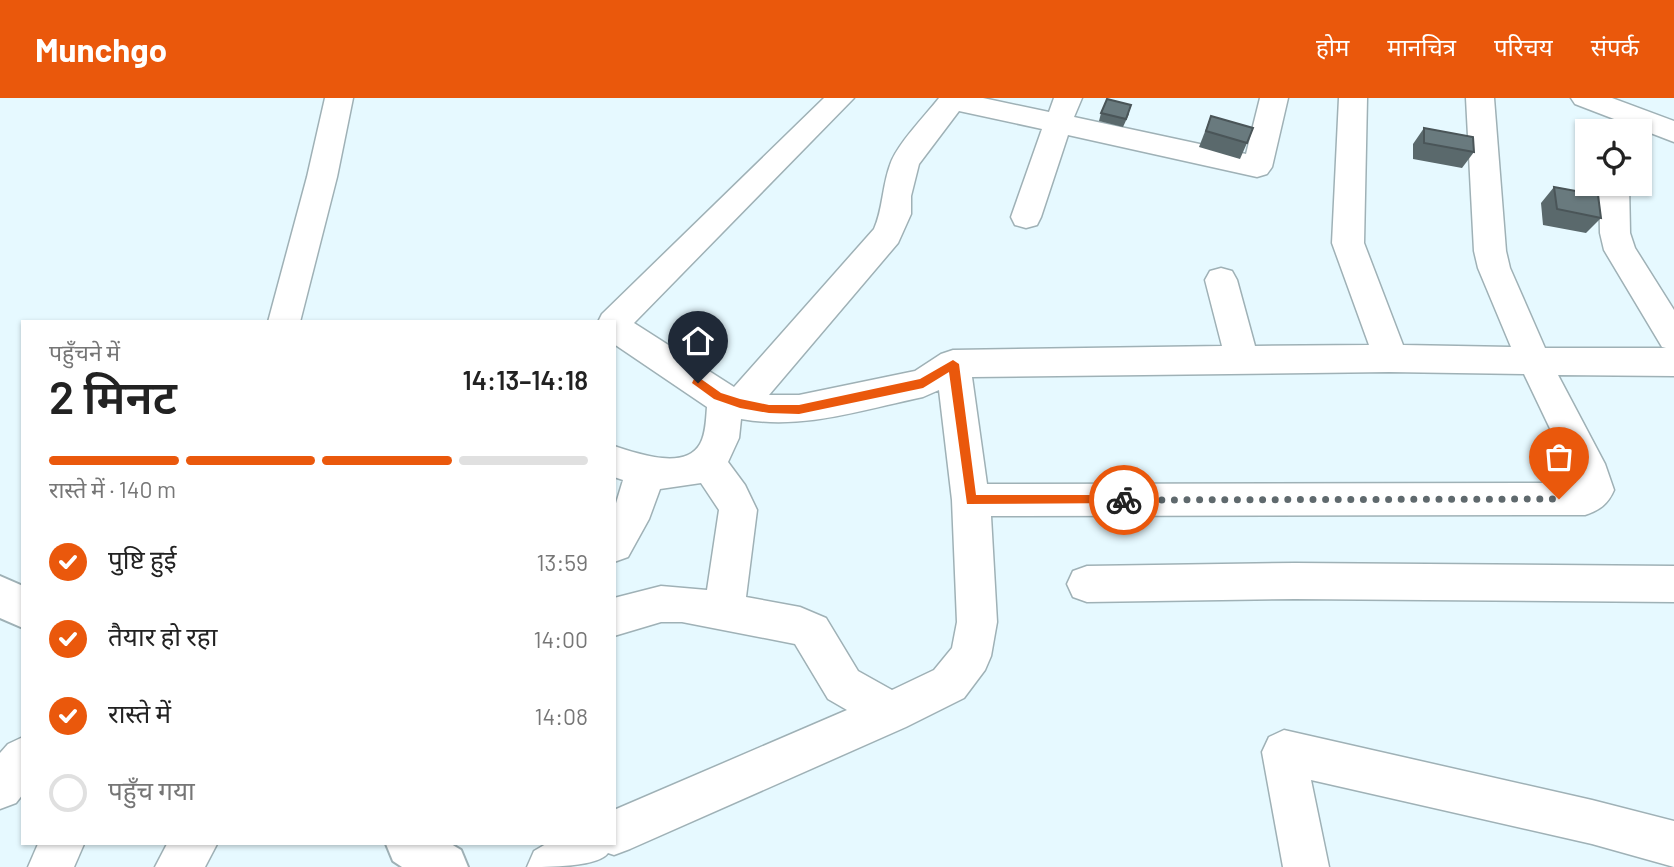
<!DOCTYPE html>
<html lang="hi">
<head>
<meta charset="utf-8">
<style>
  body { margin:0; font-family:Barlow,"Noto Sans Devanagari",sans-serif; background:#f6f6f6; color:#222; height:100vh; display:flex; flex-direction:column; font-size:26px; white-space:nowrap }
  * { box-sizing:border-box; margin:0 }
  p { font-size:23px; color:#767676 }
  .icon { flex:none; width:38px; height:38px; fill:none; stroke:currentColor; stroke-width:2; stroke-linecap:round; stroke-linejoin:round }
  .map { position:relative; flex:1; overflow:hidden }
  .drawer { position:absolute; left:21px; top:222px; width:595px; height:525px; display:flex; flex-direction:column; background:#fff; border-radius:0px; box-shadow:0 2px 5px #0004 }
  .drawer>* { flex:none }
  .fabs { position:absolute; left:1575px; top:21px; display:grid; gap:14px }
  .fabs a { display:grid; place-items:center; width:77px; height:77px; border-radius:0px; background:#fff; box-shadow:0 2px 5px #0004; font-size:35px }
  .pin { position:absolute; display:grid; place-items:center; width:60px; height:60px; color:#fff; margin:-72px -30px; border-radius:50% 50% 50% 0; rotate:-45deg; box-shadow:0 0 7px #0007 }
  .pin .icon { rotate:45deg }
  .courier { position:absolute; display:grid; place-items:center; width:70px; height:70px; margin:-35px; border:5px solid #ea580c; border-radius:50%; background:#fff; color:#222; box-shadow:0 2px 9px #0007 }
  .summary em { font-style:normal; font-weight:600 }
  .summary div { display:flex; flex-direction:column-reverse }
  .summary { display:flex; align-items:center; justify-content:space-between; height:119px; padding:0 28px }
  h1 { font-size:46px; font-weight:600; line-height:52px }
  .bar { display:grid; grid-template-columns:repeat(4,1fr); gap:10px 7px; align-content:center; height:84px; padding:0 28px }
  .bar i { height:9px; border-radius:5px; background:#e0e0e0 }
  .bar .current { background:#ea580c }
  .bar p { grid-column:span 4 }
  ol { padding:0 28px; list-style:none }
  li { display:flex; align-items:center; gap:21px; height:77px }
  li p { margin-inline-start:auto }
  li .icon { padding:7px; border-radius:50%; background:#ea580c; color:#fff; stroke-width:4 }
  li:last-child { color:#767676 }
  li i { width:38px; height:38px; border:4px solid #e0e0e0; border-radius:50% }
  header { display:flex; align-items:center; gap:42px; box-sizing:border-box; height:98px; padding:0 35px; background:#ea580c; color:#fff }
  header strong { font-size:33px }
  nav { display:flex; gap:38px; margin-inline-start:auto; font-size:24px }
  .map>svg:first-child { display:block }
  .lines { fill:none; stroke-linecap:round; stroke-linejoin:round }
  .street-casing { stroke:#9fb1b6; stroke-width:3 }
  .secondary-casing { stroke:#9fb1b6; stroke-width:4 }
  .street { fill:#fff; fill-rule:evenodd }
  .secondary { fill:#fff; fill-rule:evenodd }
  .wall { fill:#5a696c }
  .building { fill:#697a7e; stroke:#4a5558; stroke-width:2 }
  .route { fill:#ea580c }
  .done { stroke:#5f696d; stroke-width:7; stroke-dasharray:0 12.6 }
</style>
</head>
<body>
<header>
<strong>Munchgo</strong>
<nav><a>होम</a><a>मानचित्र</a><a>परिचय</a><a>संपर्क</a></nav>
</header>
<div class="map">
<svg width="1674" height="769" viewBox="0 0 1674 769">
  <rect width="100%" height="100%" fill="#e6f9ff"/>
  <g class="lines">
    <g class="street-casing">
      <g id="street">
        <path d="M325,0H353L337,79L300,224H268L307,79Z"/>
        <path d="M824,0H854L634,225L734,289L874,131C883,111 882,89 890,67C897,46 925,18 939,0H983L1049,14L1054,0H1082L1074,19L1246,56L1260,0H1288L1272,69L1267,76L1257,79L1068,37L1041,119L1037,127L1026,130L1015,127L1011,119L1042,31L959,13L919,66L911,98V116L898,145L769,297H799L915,273L941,256L953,252L1222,248L1205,182L1210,173L1221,170L1232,173L1237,182L1255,248L1369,247L1332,145L1339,0H1367L1364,145L1403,247L1511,249L1478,170L1474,153L1466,0H1494L1506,153L1510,170L1545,250H1666L1662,249L1604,152L1600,135L1599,86H1629L1630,135L1635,150L1674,212V278L1558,277L1605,366L1614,392C1608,406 1600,412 1585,417L991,418L997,524L991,558L985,572L964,600L906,629L630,751L614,757L608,755C599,769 548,769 527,769L534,753L546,746H614V712L847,612L828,601L795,546L682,524H661L614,538V500L661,488L707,492L719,412L701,385L660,391L649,421L628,459L614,464V412L623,382L614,379V348C636,355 685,373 700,346C706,336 706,320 707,309L614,246V224H598L602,216ZM1389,274L1524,276L1576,385L987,386L972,279ZM939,292L952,402L957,524L952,550L934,572L892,592L858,573L826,520L800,509L746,499L757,412L745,387L728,364L739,340L741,321C804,332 861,312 923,299Z"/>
        <path d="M1571,0H1612L1674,23V44L1575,6Z"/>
        <path d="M1295,465L1674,468V504L1295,501L1087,504L1073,499L1067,486L1073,473L1087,468Z"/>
        <path d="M1284,632L1592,702L1674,723V769L1592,746L1311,682L1329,769H1283L1262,654L1269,639Z"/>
        <path d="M23,639V696L16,705L0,711V655L8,646Z"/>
        <path d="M38,746H84L74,769H28Z"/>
        <path d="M167,746H217L205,769H155Z"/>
      </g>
    </g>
    <g class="secondary-casing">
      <g id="secondary">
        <path d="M0,478L23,488V530L0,520Z"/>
        <path d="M386,746H451L461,752L468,769H402L393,763Z"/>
      </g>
    </g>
    <use href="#street" class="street"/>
    <use href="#secondary" class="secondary"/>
  </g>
  <g class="wall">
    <path d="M1101,15L1129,16L1123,29L1099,23Z"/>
    <path d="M1211,18L1247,45L1240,61L1199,49Z"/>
    <path d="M1424,30L1474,54L1462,70L1413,61V46Z"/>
    <path d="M1554,89L1601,120L1586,135L1543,127L1541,105Z"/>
  </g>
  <g class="building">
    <path d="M1107,1L1131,7L1126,21L1101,15Z"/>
    <path d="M1211,18L1253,30L1247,45L1206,33Z"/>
    <path d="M1424,30L1473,39L1474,54L1424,45Z"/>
    <path d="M1554,89L1598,97L1601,120L1557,111Z"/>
  </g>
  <path class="route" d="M953,262L959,266L976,397H1124L1130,402L1128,405L967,406L949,274L923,290L799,316L769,315L740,310L714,301L692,285L694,281H701L721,295L740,301L769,307H799L920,281Z"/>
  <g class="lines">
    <path class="done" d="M1124,402L1559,401"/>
  </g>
</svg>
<div class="fabs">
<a><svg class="icon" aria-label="locate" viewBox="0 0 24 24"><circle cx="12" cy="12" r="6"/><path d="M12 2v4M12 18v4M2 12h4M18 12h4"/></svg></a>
</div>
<div class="pin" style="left:1559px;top:401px;background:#ea580c"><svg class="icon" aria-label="bag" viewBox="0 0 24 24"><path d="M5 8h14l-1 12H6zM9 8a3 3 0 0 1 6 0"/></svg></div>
<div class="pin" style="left:698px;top:285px;background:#1f2937"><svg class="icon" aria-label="home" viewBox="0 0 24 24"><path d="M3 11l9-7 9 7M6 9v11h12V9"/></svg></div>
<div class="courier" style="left:1124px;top:402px"><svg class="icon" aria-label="bike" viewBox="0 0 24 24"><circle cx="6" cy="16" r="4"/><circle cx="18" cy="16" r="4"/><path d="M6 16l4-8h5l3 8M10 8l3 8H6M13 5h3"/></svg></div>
<section class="drawer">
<div class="summary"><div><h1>2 मिनट</h1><p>पहुँचने में</p></div><em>14:13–14:18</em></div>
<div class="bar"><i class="current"></i><i class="current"></i><i class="current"></i><i></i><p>रास्ते में · 140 m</p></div>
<ol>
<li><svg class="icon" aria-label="check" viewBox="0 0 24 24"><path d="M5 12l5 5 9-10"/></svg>पुष्टि हुई<p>13:59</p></li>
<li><svg class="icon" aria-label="check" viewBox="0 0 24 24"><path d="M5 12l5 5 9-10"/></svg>तैयार हो रहा<p>14:00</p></li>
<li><svg class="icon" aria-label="check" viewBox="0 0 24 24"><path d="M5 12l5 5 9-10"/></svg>रास्ते में<p>14:08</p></li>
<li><i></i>पहुँच गया</li>
</ol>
</section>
</div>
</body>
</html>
